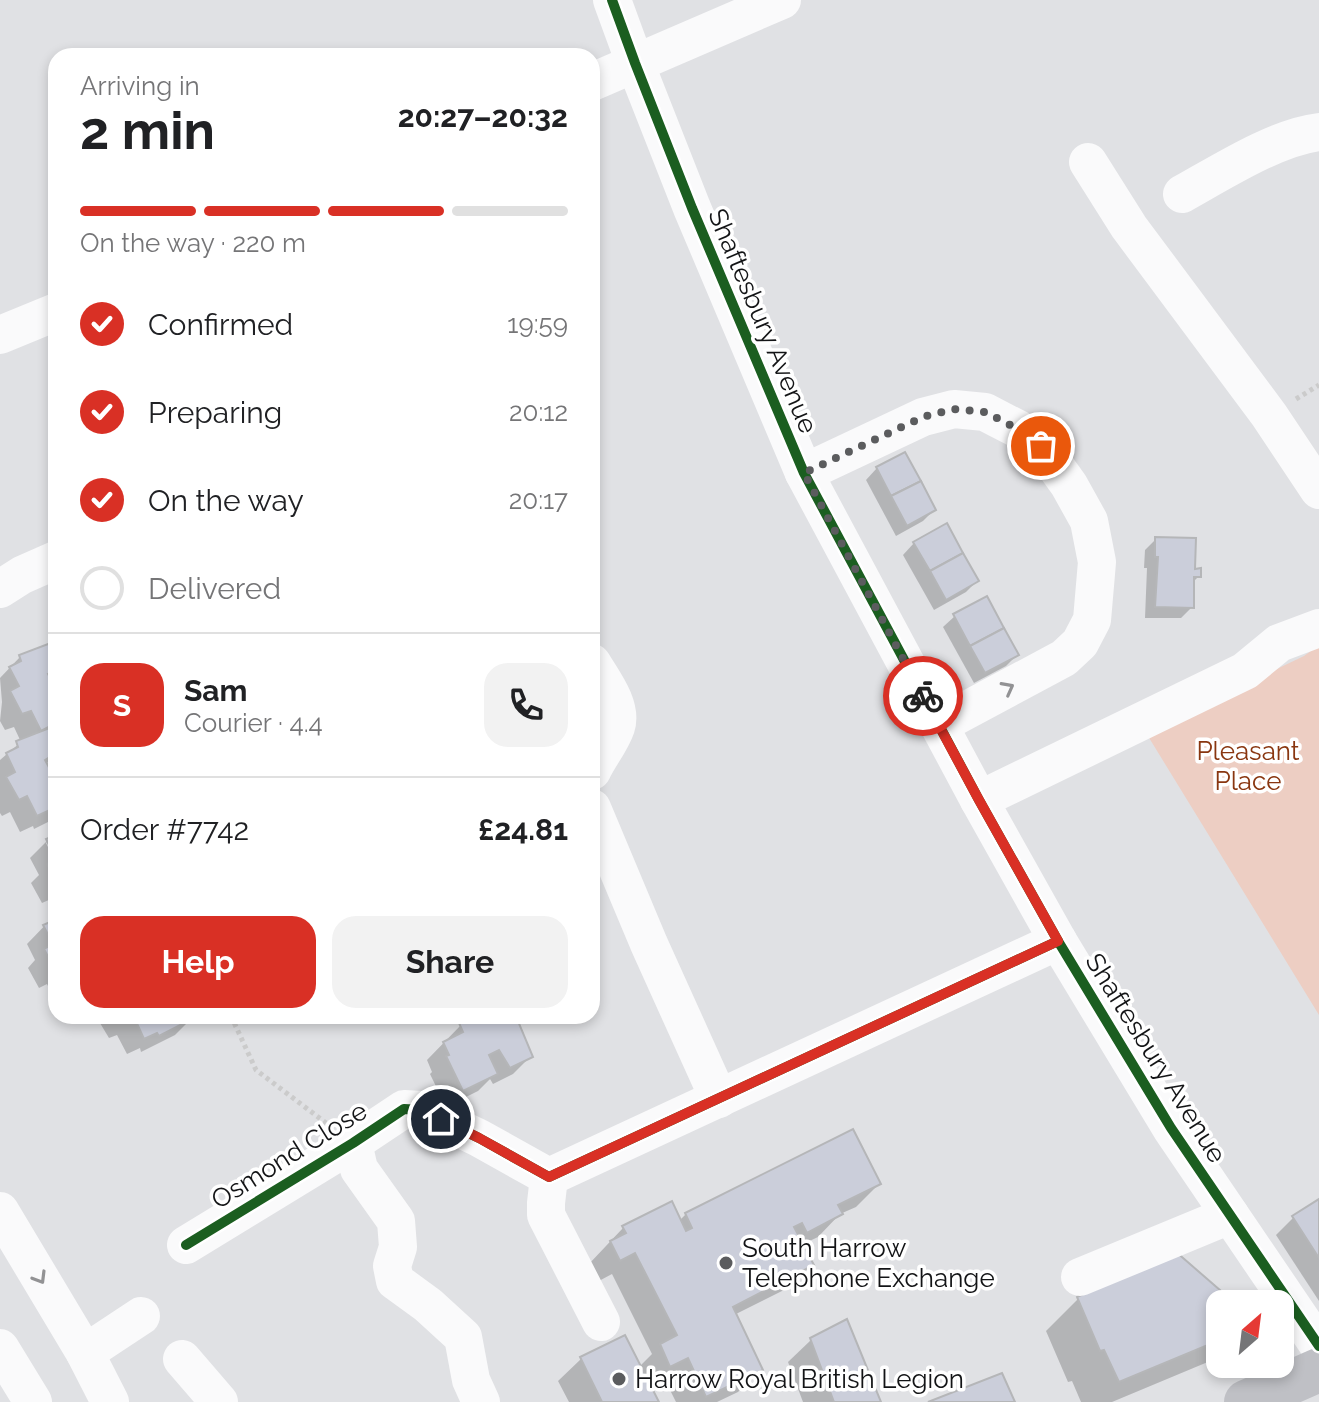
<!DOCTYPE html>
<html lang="en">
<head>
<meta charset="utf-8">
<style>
  body { margin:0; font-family:Raleway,sans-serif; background:#f2f2f2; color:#202124; height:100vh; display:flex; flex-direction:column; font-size:30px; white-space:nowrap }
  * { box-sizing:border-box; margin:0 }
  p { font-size:26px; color:#757577 }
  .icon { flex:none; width:44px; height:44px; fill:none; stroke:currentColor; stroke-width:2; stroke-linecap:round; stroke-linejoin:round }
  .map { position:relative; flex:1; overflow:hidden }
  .drawer { position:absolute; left:48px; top:48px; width:552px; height:976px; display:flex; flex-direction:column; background:#fff; border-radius:24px; box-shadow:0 4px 12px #0003 }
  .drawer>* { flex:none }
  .needle { width:52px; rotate:28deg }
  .fabs { position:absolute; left:1206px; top:1290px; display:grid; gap:16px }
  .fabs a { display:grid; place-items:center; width:88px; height:88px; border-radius:16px; background:#fff; box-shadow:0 4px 12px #0003; font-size:40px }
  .pin { position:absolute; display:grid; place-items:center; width:68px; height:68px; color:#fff; margin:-34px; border:4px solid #fff; border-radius:50%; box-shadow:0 2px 8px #0007 }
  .courier { position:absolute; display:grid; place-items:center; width:80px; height:80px; margin:-40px; border:6px solid #d93025; border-radius:50%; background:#fff; color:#222; box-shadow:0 2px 10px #0007 }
  .headline em { font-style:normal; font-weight:700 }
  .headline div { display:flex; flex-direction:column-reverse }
  .headline { display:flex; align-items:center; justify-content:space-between; height:136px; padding:0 32px }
  h1 { font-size:52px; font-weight:700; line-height:60px }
  .bar { display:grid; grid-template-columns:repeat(4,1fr); gap:12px 8px; align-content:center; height:96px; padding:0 32px }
  .bar i { height:10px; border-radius:6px; background:#e0e0e0 }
  .bar .on { background:#d93025 }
  .bar p { grid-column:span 4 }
  .line { display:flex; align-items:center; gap:20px; padding:0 32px; border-top:2px solid #e0e0e0 }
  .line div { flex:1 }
  .round { display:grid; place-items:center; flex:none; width:84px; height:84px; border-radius:24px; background:#f2f2f2 }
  ol { padding:0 32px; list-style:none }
  li { display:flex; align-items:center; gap:24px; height:88px }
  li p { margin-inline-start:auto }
  li .icon { padding:8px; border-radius:50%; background:#d93025; color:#fff; stroke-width:4 }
  li:last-child { color:#757577 }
  li i { width:44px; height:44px; border:4px solid #e0e0e0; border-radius:50% }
  .button { display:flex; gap:16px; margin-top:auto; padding:16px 32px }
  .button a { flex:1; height:92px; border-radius:24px; background:#d93025; color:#fff; font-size:32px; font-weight:700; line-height:92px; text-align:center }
  .button a+a { background:#f2f2f2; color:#202124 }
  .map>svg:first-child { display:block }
  .green { fill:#edcec3 }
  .shadow { fill:#0003 }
  .building { fill:#cbceda; stroke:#b5b6b8; stroke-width:2 }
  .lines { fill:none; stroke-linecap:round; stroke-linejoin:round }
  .path { stroke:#cbcbcb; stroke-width:5; stroke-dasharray:4 4; stroke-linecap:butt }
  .minor { stroke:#fafafb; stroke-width:38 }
  .major { stroke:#bfc0c5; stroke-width:44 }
  .cycleway-casing { stroke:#fff; stroke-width:15 }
  .cycleway { stroke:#1b5e20; stroke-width:10 }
  .oneway { stroke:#929294 }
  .done { stroke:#5b5c5e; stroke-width:8; stroke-dasharray:0 14.4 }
  .route { stroke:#d93025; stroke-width:10 }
  .poi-dot { fill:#5b5c5e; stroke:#fff; stroke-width:3 }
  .labels { text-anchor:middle; stroke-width:7; stroke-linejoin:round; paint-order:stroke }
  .street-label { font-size:26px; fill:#131416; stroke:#fff }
  .park-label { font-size:26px; fill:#893610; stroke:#fff }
  .poi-label { font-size:26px; fill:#131416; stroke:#fff; text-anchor:start }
</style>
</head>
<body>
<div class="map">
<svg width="1319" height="1402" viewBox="0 0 1319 1402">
  <rect width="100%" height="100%" fill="#e0e1e4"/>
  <path class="green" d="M1319,645V1015L1143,728L1233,690L1304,656Z"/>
  <g class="shadow">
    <path d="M877,468L934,510L923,521L896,536L866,480Z"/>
    <path d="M1156,539L1199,576L1192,583V607L1181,618H1145L1147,568H1144L1145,550Z"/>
    <path d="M914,543L977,581L966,592L934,610L903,555Z"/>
    <path d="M955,616L1017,655L1006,666L974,683L943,627Z"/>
    <path d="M56,645V671L49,679L53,687L56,686V754L45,765L50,773L56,770V818L34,829L33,826L20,832L10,812L2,816L0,813V760L21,742L14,727L5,730L0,721L2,702L0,678L20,657Z"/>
    <path d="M56,832V855L49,840L46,843L56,863V910L51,899L42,903L31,883L39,875L30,858Z"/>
    <path d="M55,915H56V1002L47,984L39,988L28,968L35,960L27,944Z"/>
    <path d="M99,1016H191L192,1018L175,1035L141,1052L140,1048L127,1054L117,1035L109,1038L97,1018Z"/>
    <path d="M477,1016H483L486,1022L499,1016H507L530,1057L513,1074L493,1084L490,1079L478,1091L446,1107L430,1074L432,1072L427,1060L461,1025Z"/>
    <path d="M879,1184L856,1207L840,1214L818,1237L801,1245L811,1265L788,1288L734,1315L760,1370L738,1392L717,1402H676L665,1380L649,1388L657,1402H569L558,1381L581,1359L624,1337L639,1367L652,1354L612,1274L597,1282L588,1265L623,1228L679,1221L686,1214Z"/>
    <path d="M1319,1201V1301L1276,1235L1293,1218Z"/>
    <path d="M1078,1299L1233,1304H1220V1355L1215,1359L1112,1402H1081L1072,1381L1068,1382L1046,1331Z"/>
    <path d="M811,1340L879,1402H803L788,1362Z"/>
  </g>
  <g class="building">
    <path d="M905,452L921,481L891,496L876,467Z"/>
    <path d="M921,481L936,510L907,526L891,496Z"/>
    <path d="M947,523L963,553L930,571L913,542Z"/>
    <path d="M1155,537L1196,538L1195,569L1201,568V577H1194V608L1155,607L1158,557H1155Z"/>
    <path d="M963,553L979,581L946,600L930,571Z"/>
    <path d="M987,596L1004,628L970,646L953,614Z"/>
    <path d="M1004,628L1019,655L985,673L970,646Z"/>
    <path d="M56,641V670L48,674L54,685L56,684V727L54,724L41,731L31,711L22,714L10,691L19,686L9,667L21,661L19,655Z"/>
    <path d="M52,727L56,733V753L45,760L51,771L56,768V811L51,814L50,810L37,816L27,796L19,800L6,777L15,772L6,753L18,747L16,741Z"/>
    <path d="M56,835V881L47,864L56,859L46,839Z"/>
    <path d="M56,912V972L44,949L53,944L43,925L55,920L53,914Z"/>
    <path d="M123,1016H193L194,1018L159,1036L157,1033L144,1039L135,1019L126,1022Z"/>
    <path d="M473,1016H485L487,1020L495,1016H509L512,1022L518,1021L533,1057L510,1068L499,1050L489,1055L498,1074L463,1091L446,1056L449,1055L443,1042L463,1032L459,1023Z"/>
    <path d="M853,1129L881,1184L838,1205L843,1214L807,1233L802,1223L794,1227L814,1265L733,1307L763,1370L706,1397L688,1358L670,1367L660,1344L677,1335L635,1253L620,1261L610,1241L626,1233L622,1226L672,1201L686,1231L692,1228L685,1213Z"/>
    <path d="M1319,1199V1258L1292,1216Z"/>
    <path d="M1175,1251L1236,1304H1220V1340L1119,1382L1104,1350L1100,1351L1077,1297Z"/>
    <path d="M847,1319L881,1402H834L810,1338Z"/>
    <path d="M625,1335L659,1402H602L580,1357Z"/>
    <path d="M1002,1373L1015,1402H928Z"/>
  </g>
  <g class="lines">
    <g class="path">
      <path d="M1296,399L1319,385"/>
      <path d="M231,1016L256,1070L326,1123"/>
    </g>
    <g class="minor">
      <path d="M612,0L635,63L692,208L804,473L979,800L1058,941L1171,1128L1319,1346"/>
      <path d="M592,82L782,0"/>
      <path d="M1088,162L1129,227L1269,415L1319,490"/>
      <path d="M1182,194C1220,173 1276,137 1319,132"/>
      <path d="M0,335L56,312"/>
      <path d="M804,473L923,417L954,409L985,412L1018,429L1041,446L1069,485L1089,521L1097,562L1092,620L1080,643L1064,658L939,725"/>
      <path d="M0,589L22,575L56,560"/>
      <path d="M592,663C602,680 623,706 616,727C611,742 599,756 592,771"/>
      <path d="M979,800L1245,671L1279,643L1319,628"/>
      <path d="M592,808L649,944L719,1099"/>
      <path d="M353,1143L359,1169L396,1221L398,1247L392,1266L395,1281L428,1305L463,1337L471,1380L481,1402"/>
      <path d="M549,1177L546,1203V1215L601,1322"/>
      <path d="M0,1211L85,1353L110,1402"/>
      <path d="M186,1245L353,1143L404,1109L421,1110L479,1138L549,1177L1058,941"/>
      <path d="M1080,1277L1230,1215"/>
      <path d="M0,1348L33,1402"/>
      <path d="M85,1353L141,1316"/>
      <path d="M182,1359L219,1402"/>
    </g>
    <path class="major" d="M1246,1402L1319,1370"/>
    <g class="cycleway-casing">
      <g id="cycleway">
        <path d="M612,0L635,63L692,208L804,473L979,800L1058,941L1171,1128L1319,1346"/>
        <path d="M186,1245L353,1143L404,1109L421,1110L479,1138L549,1177L1058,941"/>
      </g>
    </g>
    <use href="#cycleway" class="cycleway"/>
  </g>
  <defs><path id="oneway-chevron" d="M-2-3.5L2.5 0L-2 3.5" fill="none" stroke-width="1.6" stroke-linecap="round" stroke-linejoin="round" transform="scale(2)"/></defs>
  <g class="oneway">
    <use href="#oneway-chevron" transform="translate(1008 688) rotate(-28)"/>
    <use href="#oneway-chevron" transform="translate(40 1278) rotate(59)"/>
  </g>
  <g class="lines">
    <path class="done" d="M923,696L804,473L923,417L954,409L985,412L1018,429L1041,446"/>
    <path class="route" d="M441,1119L479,1138L549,1177L1058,941L979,800L923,696"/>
  </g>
  <g class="poi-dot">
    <circle cx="726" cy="1263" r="8"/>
    <circle cx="619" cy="1379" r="8"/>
  </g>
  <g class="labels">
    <g class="street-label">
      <text transform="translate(763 321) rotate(67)" y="9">Shaftesbury Avenue</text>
      <text transform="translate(1156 1058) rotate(58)" y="9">Shaftesbury Avenue</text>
      <text transform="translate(289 1155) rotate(-32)" y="9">Osmond Close</text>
    </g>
    <g class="park-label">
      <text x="1248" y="760">Pleasant<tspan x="1248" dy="30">Place</tspan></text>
    </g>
    <g class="poi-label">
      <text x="742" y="1257">South Harrow<tspan x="742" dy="30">Telephone Exchange</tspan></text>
      <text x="635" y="1388">Harrow Royal British Legion</text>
    </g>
  </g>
</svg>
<div class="fabs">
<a><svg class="needle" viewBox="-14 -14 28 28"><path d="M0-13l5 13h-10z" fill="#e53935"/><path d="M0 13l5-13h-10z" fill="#757577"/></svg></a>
</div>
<div class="pin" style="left:1041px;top:446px;background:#ea580c"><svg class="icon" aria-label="bag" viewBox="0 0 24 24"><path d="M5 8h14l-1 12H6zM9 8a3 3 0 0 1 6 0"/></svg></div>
<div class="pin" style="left:441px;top:1119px;background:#1f2937"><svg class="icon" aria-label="home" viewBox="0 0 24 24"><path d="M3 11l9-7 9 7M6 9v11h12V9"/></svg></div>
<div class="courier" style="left:923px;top:696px"><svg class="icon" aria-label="bike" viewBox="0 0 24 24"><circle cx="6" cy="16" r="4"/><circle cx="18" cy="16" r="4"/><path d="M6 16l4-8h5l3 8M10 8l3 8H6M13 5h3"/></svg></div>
<section class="drawer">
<div class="headline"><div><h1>2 min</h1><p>Arriving in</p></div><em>20:27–20:32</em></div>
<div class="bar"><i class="on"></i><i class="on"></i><i class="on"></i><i></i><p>On the way · 220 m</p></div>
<ol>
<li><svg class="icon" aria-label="check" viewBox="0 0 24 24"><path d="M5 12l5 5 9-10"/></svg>Confirmed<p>19:59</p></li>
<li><svg class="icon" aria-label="check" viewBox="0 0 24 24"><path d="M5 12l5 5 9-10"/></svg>Preparing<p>20:12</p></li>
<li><svg class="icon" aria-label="check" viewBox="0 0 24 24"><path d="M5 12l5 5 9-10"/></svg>On the way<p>20:17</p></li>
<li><i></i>Delivered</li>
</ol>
<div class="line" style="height:144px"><b class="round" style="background:#d93025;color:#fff">S</b><div><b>Sam</b><p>Courier · 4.4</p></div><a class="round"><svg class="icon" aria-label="phone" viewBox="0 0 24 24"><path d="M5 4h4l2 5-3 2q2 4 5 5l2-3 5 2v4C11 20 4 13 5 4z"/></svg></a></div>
<div class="line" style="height:104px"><div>Order #7742</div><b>£24.81</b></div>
<div class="button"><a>Help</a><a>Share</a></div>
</section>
</div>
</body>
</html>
